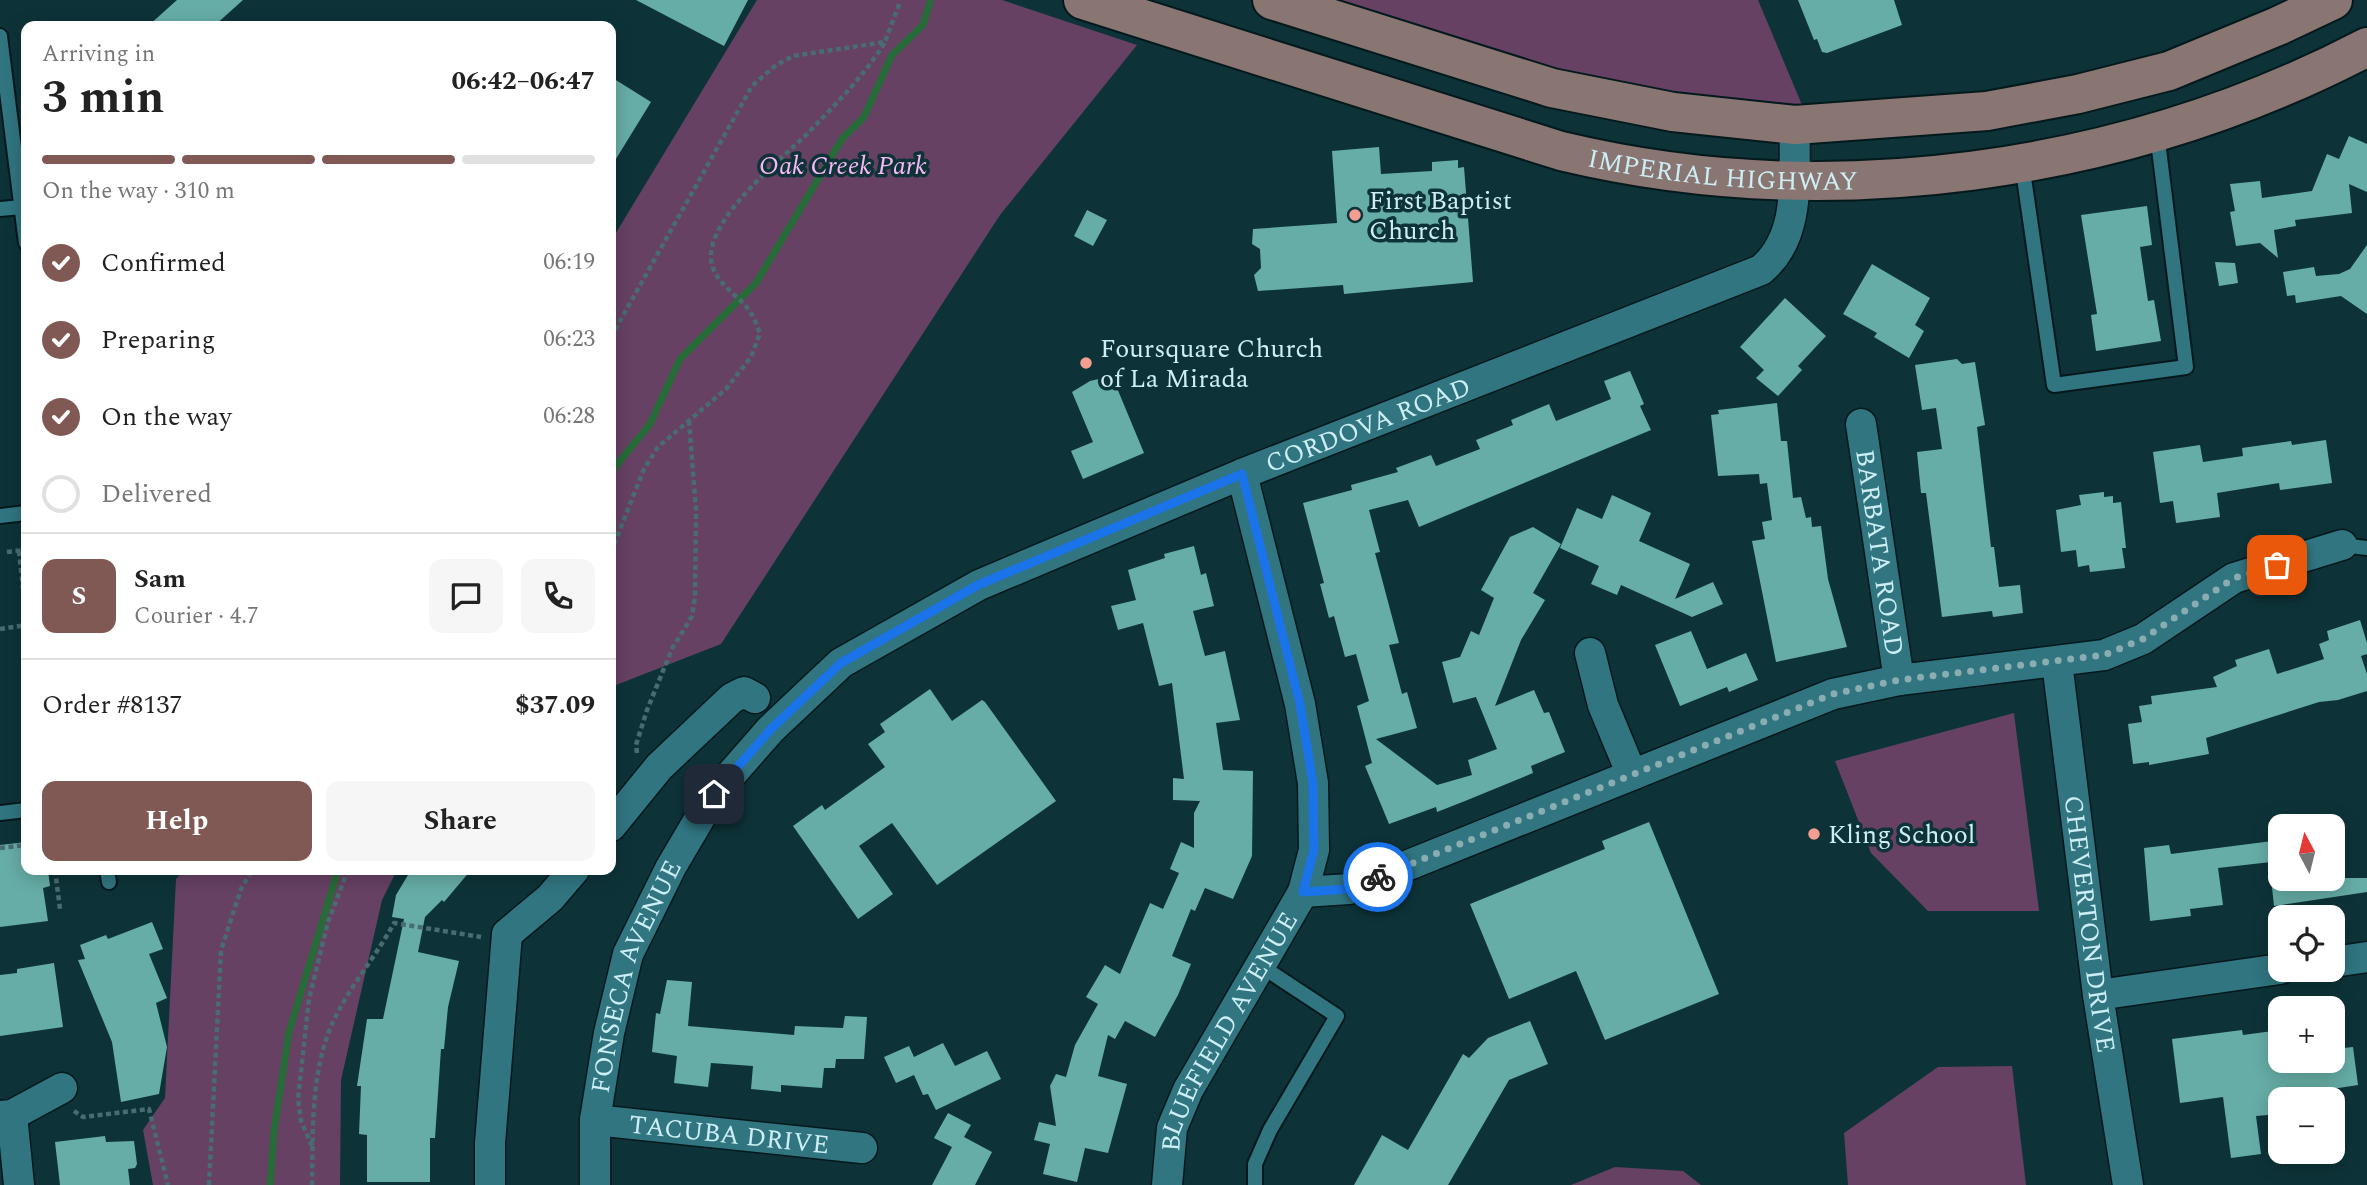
<!DOCTYPE html>
<html lang="en">
<head>
<meta charset="utf-8">
<style>
  body { margin:0; font-family:Spectral,serif; background:#f6f6f6; color:#222; height:100vh; display:flex; flex-direction:column; font-size:26px; white-space:nowrap }
  * { box-sizing:border-box; margin:0 }
  p { font-size:23px; color:#767676 }
  .icon { flex:none; width:38px; height:38px; fill:none; stroke:currentColor; stroke-width:2; stroke-linecap:round; stroke-linejoin:round }
  .map { position:relative; flex:1; overflow:hidden }
  .details { position:absolute; left:21px; top:21px; width:595px; height:854px; display:flex; flex-direction:column; background:#fff; border-radius:14px; box-shadow:0 4px 18px #0003 }
  .details>* { flex:none }
  .needle { width:46px; rotate:353deg }
  .buttons { position:absolute; left:2268px; top:814px; display:grid; gap:14px }
  .buttons a { display:grid; place-items:center; width:77px; height:77px; border-radius:14px; background:#fff; box-shadow:0 4px 18px #0003; font-size:35px }
  .pin { position:absolute; display:grid; place-items:center; width:60px; height:60px; color:#fff; margin:-30px; border-radius:14px; box-shadow:0 4px 10px #0006 }
  .courier { position:absolute; display:grid; place-items:center; width:70px; height:70px; margin:-35px; border:5px solid #1a73e8; border-radius:50%; background:#fff; color:#222; box-shadow:0 2px 9px #0007 }
  .headline em { font-style:normal; font-weight:700 }
  .headline div { display:flex; flex-direction:column-reverse }
  .headline { display:flex; align-items:center; justify-content:space-between; height:119px; padding:0 21px }
  h1 { font-size:46px; font-weight:700; line-height:52px }
  .bar { display:grid; grid-template-columns:repeat(4,1fr); gap:10px 7px; align-content:center; height:84px; padding:0 21px }
  .bar i { height:9px; border-radius:5px; background:#e0e0e0 }
  .bar .current { background:#815954 }
  .bar p { grid-column:span 4 }
  .line { display:flex; align-items:center; gap:18px; padding:0 21px; border-top:2px solid #e0e0e0 }
  .line div { flex:1 }
  .round { display:grid; place-items:center; flex:none; width:74px; height:74px; border-radius:14px; background:#f6f6f6 }
  ol { padding:0 21px; list-style:none }
  li { display:flex; align-items:center; gap:21px; height:77px }
  li p { margin-inline-start:auto }
  li .icon { padding:7px; border-radius:50%; background:#815954; color:#fff; stroke-width:4 }
  li:last-child { color:#767676 }
  li i { width:38px; height:38px; border:4px solid #e0e0e0; border-radius:50% }
  .button { display:flex; gap:14px; margin-top:auto; padding:14px 21px }
  .button a { flex:1; height:80px; border-radius:14px; background:#815954; color:#fff; font-size:28px; font-weight:700; line-height:80px; text-align:center }
  .button a+a { background:#f6f6f6; color:#222 }
  .map>svg:first-child { display:block }
  .green { fill:#664164 }
  .lines { fill:none; stroke-linecap:round; stroke-linejoin:round }
  .stream { stroke:#276b38; stroke-width:7 }
  .building { fill:#67ada7 }
  .lane-casing { stroke:#04191c; stroke-width:18 }
  .street-casing { stroke:#04191c; stroke-width:33 }
  .primary-casing { stroke:#04191c; stroke-width:42 }
  .path { stroke:#486c71; stroke-width:4.5; stroke-dasharray:5 3.5; stroke-linecap:butt }
  .lane { stroke:#307580; stroke-width:14 }
  .street { stroke:#307580; stroke-width:30 }
  .primary { stroke:#897572; stroke-width:38 }
  .done { stroke:#8aadb2; stroke-width:7; stroke-dasharray:0 12.6 }
  .route { stroke:#1a73e8; stroke-width:9 }
  .poi-dot { fill:#f59d90; stroke:#0d3338; stroke-width:2.5 }
  .labels { text-anchor:middle; stroke-width:7; stroke-linejoin:round; paint-order:stroke }
  .park-label { font-size:26px; font-style:italic; fill:#f9b8f5; stroke:#0d3338 }
  .street-label { font-size:26px; fill:#cdeef4; stroke:#0d3338 }
  .poi-label { font-size:26px; fill:#cdeef4; stroke:#0d3338; text-anchor:start }
</style>
</head>
<body>
<div class="map">
<svg width="2367" height="1185" viewBox="0 0 2367 1185">
  <rect width="100%" height="100%" fill="#0d3338"/>
  <g class="green">
    <path d="M757,0H1002L1137,45L1000,215L721,644L611,687V241Z"/>
    <path d="M1333,0H1758L1802,105L1705,101L1570,77Z"/>
    <path d="M2014,713L2039,911H1928L1871,853L1835,761Z"/>
    <path d="M184,870H397L382,900L341,1080L340,1185H153L143,1130L165,1098L176,879Z"/>
    <path d="M2012,1066L2026,1185H1848L1844,1133L1938,1067Z"/>
    <path d="M1615,1167L1683,1171L1701,1185H1571Z"/>
  </g>
  <g class="lines">
    <g class="stream">
      <path d="M611,472L650,424L680,359L756,283L842,139L864,117L892,55L923,25L930,2"/>
      <path d="M270,1185L274,1131L289,1032L338,870"/>
    </g>
  </g>
  <g class="building">
    <path d="M177,0H243L214,26H148Z"/>
    <path d="M636,0H748L724,46Z"/>
    <path d="M1798,0H1894L1902,25L1827,53L1822,52L1817,39L1814,40Z"/>
    <path d="M611,77L651,102L611,167Z"/>
    <path d="M2349,136L2367,144V192L2349,184L2352,213L2295,220L2296,226L2274,230L2278,258L2260,243L2236,246L2230,212L2235,211L2230,184L2260,181L2262,198L2312,191L2327,154L2339,159Z"/>
    <path d="M1379,147L1381,174L1432,171V162L1458,160V168L1464,167L1473,282L1344,294L1343,285L1258,291L1254,275L1261,268L1260,249L1252,244L1253,229L1337,223L1332,151Z"/>
    <path d="M2147,206L2152,245L2140,247L2148,301L2154,300L2161,341L2096,351L2091,315L2097,314L2081,215Z"/>
    <path d="M1087,210L1107,220L1093,246L1074,236Z"/>
    <path d="M2367,245V314L2341,296L2296,303L2295,295L2287,296L2283,272L2314,267L2316,276L2339,274L2350,269Z"/>
    <path d="M2215,262L2235,263L2238,283L2219,286Z"/>
    <path d="M1872,264L1930,298L1915,325L1924,331L1909,358L1874,337L1877,333L1843,314Z"/>
    <path d="M1785,298L1826,336L1798,366L1802,370L1778,396L1756,378L1764,370L1740,347Z"/>
    <path d="M1957,359L1962,364L1975,362L1985,425L1977,427L1991,547H1994L1999,587L2020,585L2023,613L1993,617L1992,611L1942,617L1926,493H1921L1917,452L1942,449L1936,408L1922,410L1915,365Z"/>
    <path d="M1630,371L1644,404L1640,406L1651,430L1419,527L1408,500L1369,510L1380,552L1375,553L1399,643L1389,645L1402,694L1407,692L1417,728L1376,739L1437,785L1472,775L1468,760L1497,749L1476,697L1453,703L1442,662L1460,657L1471,631L1479,635L1494,598L1481,590L1510,537L1533,527L1561,544L1533,593L1545,600L1521,640L1495,706L1534,690L1544,713L1549,712L1565,752L1531,766L1533,773L1465,801L1437,812L1436,807L1389,824L1365,766L1372,763L1357,706L1369,701L1356,654L1345,657L1334,616L1329,618L1320,584L1324,583L1303,503L1352,490L1351,485L1398,472L1396,468L1431,455L1436,466L1480,449L1476,440L1513,425L1511,420L1549,404L1556,421L1611,399L1604,381Z"/>
    <path d="M1112,376L1144,453L1083,479L1071,451L1093,442L1072,392L1090,381Z"/>
    <path d="M1777,403L1781,441H1787L1793,498L1801,497L1806,518L1811,517L1812,527L1821,526L1828,579L1847,647L1776,662L1752,541L1765,539L1762,522L1772,520L1767,483L1760,484L1759,474L1718,476L1711,415L1719,414L1718,410Z"/>
    <path d="M2326,440L2332,483L2280,490L2279,483L2217,493L2220,517L2176,523L2173,501L2160,503L2153,452L2200,445L2203,462L2243,456L2242,448L2291,441L2292,445Z"/>
    <path d="M2104,492V497L2113,496V503L2121,502L2126,548H2122L2125,568L2090,572L2089,565L2078,567L2076,550L2061,552L2056,510L2081,505L2079,495Z"/>
    <path d="M1612,495L1651,513L1639,541L1690,564L1675,599L1713,582L1723,604L1692,617L1621,585L1617,595L1591,584L1599,566L1560,548L1577,508L1602,519Z"/>
    <path d="M1194,546L1201,575L1206,573L1214,606L1193,611L1205,656L1225,651L1240,720L1216,723L1223,770L1253,771L1252,856L1233,899L1205,888L1195,911L1191,909L1172,956L1191,964L1178,995L1155,1037L1125,1021L1115,1039L1108,1035L1098,1076L1127,1084L1108,1153L1085,1148L1077,1182L1043,1174L1050,1144L1034,1140L1039,1122L1056,1126L1050,1086L1056,1074L1066,1077L1075,1045L1098,1004L1086,997L1105,965L1120,974L1150,903L1163,909L1179,873L1170,869L1181,842L1194,848V813L1200,801L1173,800V778L1184,779L1172,683L1159,686L1143,623L1118,630L1111,606L1136,600L1128,570L1165,558L1164,554Z"/>
    <path d="M2360,620L2367,643V654L2361,656L2367,674V691L2338,700L2319,702L2206,738L2209,754L2149,765V762L2133,764L2128,724L2142,722L2139,706L2152,704L2151,696L2217,687L2213,677L2237,666L2235,660L2269,649L2277,674L2324,659L2319,644L2329,640L2327,631Z"/>
    <path d="M1691,631L1707,669L1746,653L1758,680L1729,692L1727,687L1680,706L1655,645Z"/>
    <path d="M930,689L952,721L982,700L985,702L1056,801L937,885L892,823L859,846L893,894L858,919L793,826L822,805L825,810L885,767L868,744L885,732L880,724Z"/>
    <path d="M1649,822L1719,994L1605,1040L1576,971L1509,999L1470,904L1605,849L1602,841Z"/>
    <path d="M2280,840V861L2218,868L2223,905L2190,909L2191,916L2150,921L2144,848L2169,845L2171,854Z"/>
    <path d="M26,842V870H48L50,886L43,888L48,921L0,927V845Z"/>
    <path d="M411,870H471L444,902L442,900L425,917L418,952L459,961L448,1007L444,1049H441L435,1138H430V1182H367V1135L359,1134L361,1086H357L367,1019H383L404,919L392,917L396,895Z"/>
    <path d="M2271,878H2367V892L2274,906Z"/>
    <path d="M152,922L163,949L149,954L167,998L156,1003L167,1047L159,1094L121,1102L112,1042L78,960L85,959L80,945L106,935L108,939Z"/>
    <path d="M54,963L63,1027L0,1036V975L17,973V969Z"/>
    <path d="M667,980L692,982L688,1026L794,1035L795,1026L843,1028L845,1016L867,1017L864,1059H836L835,1068H824L822,1088L781,1085V1092L751,1089L753,1066L711,1063L708,1087L674,1083L677,1056L652,1052L656,1013L660,1014Z"/>
    <path d="M1530,1021L1548,1064L1509,1080L1448,1185H1354L1382,1135L1408,1150L1463,1054L1469,1058L1488,1038Z"/>
    <path d="M2242,1030L2243,1035L2280,1030V1060H2333V1049L2353,1047L2358,1085L2326,1090L2328,1099H2280V1114L2256,1116L2261,1154L2231,1158L2223,1097L2180,1103L2172,1039Z"/>
    <path d="M943,1043L955,1066L987,1051L1001,1079L936,1110L928,1094L923,1095L914,1075L896,1083L884,1057L909,1046L914,1057Z"/>
    <path d="M948,1113L971,1125L964,1137L992,1152L975,1185H932L952,1147L934,1138Z"/>
    <path d="M105,1136L106,1142L134,1141L137,1164L135,1168L128,1169L130,1185H60L55,1142Z"/>
  </g>
  <g class="lines">
    <g class="lane-casing">
      <g id="lane">
        <path d="M0,36L26,243"/>
        <path d="M2022,164L2054,385L2186,367L2157,133"/>
        <path d="M0,209L22,207"/>
        <path d="M0,516L26,513"/>
        <path d="M2342,545L2367,548"/>
        <path d="M0,813L26,810"/>
        <path d="M107,870L109,882"/>
        <path d="M1255,1185V1164L1270,1130L1337,1016L1261,966"/>
      </g>
    </g>
    <g class="street-casing">
      <g id="street">
        <path id="s1" d="M1861,424L1899,680"/>
        <path d="M1590,653L1603,705L1632,775"/>
        <path id="s2" d="M2057,662L2098,995L2128,1185"/>
        <path d="M611,826L659,767L732,698L744,692L755,698"/>
        <path d="M1303,892L1349,889L1833,694L1899,680L2104,655L2143,639L2234,578L2342,545"/>
        <path d="M2333,962L2367,957"/>
        <path d="M2098,995L2280,969"/>
        <path d="M12,1115L19,1185"/>
        <path d="M0,1116L12,1115L62,1088"/>
        <path id="s3" d="M595,1120L862,1148"/>
        <path d="M490,1185V1143L507,934L550,898L574,870"/>
        <path id="s4" d="M595,1185V1120L609,1033L628,954L671,867L714,794L771,729L841,663L979,585L1242,474L1761,270C1803,235 1793,174 1795,125"/>
        <path id="s5" d="M1167,1185L1172,1128L1188,1090L1303,892L1314,850L1313,783L1300,704L1242,474"/>
      </g>
    </g>
    <g class="primary-casing">
      <g id="primary">
        <path id="s6" d="M1083,0L1561,151C1828,215 2124,174 2367,47"/>
        <path d="M1272,0L1552,88L1673,112L1795,125L1987,111L2078,94L2169,71L2278,26L2333,0"/>
      </g>
    </g>
    <g class="path">
      <path d="M611,337L752,86L776,65L793,56L885,42L900,2"/>
      <path d="M19,551L23,589"/>
      <path d="M7,552L26,550"/>
      <path d="M611,552L644,469L658,447L726,389L751,357L760,333C757,327 755,319 751,313C741,297 720,287 713,268C697,225 781,160 808,133C836,104 864,76 885,42"/>
      <path d="M0,629L26,625"/>
      <path d="M637,753L636,745L647,710L672,649L692,616L695,597L696,510L689,421"/>
      <path d="M0,848L26,845"/>
      <path d="M55,870L60,909"/>
      <path d="M74,1111L83,1117L149,1109L168,1185"/>
      <path d="M312,1146L301,1121L298,1099L309,999L328,922L348,870"/>
      <path d="M209,1185L221,950L241,889L252,870"/>
      <path d="M312,1185C313,1127 310,1062 339,1010C355,980 378,953 394,923L481,937"/>
    </g>
    <use href="#lane" class="lane"/>
    <use href="#street" class="street"/>
    <use href="#primary" class="primary"/>
  </g>
  <g class="lines">
    <path class="done" d="M1378,877L1833,694L1899,680L2104,655L2143,639L2234,578L2277,565"/>
    <path class="route" d="M714,794L771,729L841,663L978,585L1242,474L1300,704L1313,783L1314,850L1303,892L1349,889L1378,877"/>
  </g>
  <g class="poi-dot">
    <circle cx="1355" cy="215" r="7"/>
    <circle cx="1086" cy="363" r="7"/>
    <circle cx="1814" cy="834" r="7"/>
  </g>
  <g class="labels">
    <g class="park-label">
      <text x="843" y="174">Oak Creek Park</text>
    </g>
    <g class="street-label">
      <text dy="9" stroke="none"><textPath href="#s6" startOffset="665">IMPERIAL HIGHWAY</textPath></text>
      <text dy="9" stroke="none"><textPath href="#s4" startOffset="1178">CORDOVA ROAD</textPath></text>
      <text dy="9" stroke="none"><textPath href="#s1" startOffset="130">BARBATA ROAD</textPath></text>
      <text dy="9" stroke="none"><textPath href="#s2" startOffset="264">CHEVERTON DRIVE</textPath></text>
      <text dy="9" stroke="none"><textPath href="#s4" startOffset="215">FONSECA AVENUE</textPath></text>
      <text dy="9" stroke="none"><textPath href="#s5" startOffset="168">BLUEFIELD AVENUE</textPath></text>
      <text dy="9" stroke="none"><textPath href="#s3" startOffset="135">TACUBA DRIVE</textPath></text>
    </g>
    <g class="poi-label">
      <text x="1369" y="209">First Baptist<tspan x="1369" dy="30">Church</tspan></text>
      <text x="1100" y="357">Foursquare Church<tspan x="1100" dy="30">of La Mirada</tspan></text>
      <text x="1828" y="843">Kling School</text>
    </g>
  </g>
</svg>
<div class="buttons">
<a><svg class="needle" viewBox="-14 -14 28 28"><path d="M0-13l5 13h-10z" fill="#e53935"/><path d="M0 13l5-13h-10z" fill="#767676"/></svg></a>
<a><svg class="icon" aria-label="locate" viewBox="0 0 24 24"><circle cx="12" cy="12" r="6"/><path d="M12 2v4M12 18v4M2 12h4M18 12h4"/></svg></a>
<a>+</a>
<a>−</a>
</div>
<div class="pin" style="left:2277px;top:565px;background:#ea580c"><svg class="icon" aria-label="bag" viewBox="0 0 24 24"><path d="M5 8h14l-1 12H6zM9 8a3 3 0 0 1 6 0"/></svg></div>
<div class="pin" style="left:714px;top:794px;background:#1f2937"><svg class="icon" aria-label="home" viewBox="0 0 24 24"><path d="M3 11l9-7 9 7M6 9v11h12V9"/></svg></div>
<div class="courier" style="left:1378px;top:877px"><svg class="icon" aria-label="bike" viewBox="0 0 24 24"><circle cx="6" cy="16" r="4"/><circle cx="18" cy="16" r="4"/><path d="M6 16l4-8h5l3 8M10 8l3 8H6M13 5h3"/></svg></div>
<section class="details">
<div class="headline"><div><h1>3 min</h1><p>Arriving in</p></div><em>06:42–06:47</em></div>
<div class="bar"><i class="current"></i><i class="current"></i><i class="current"></i><i></i><p>On the way · 310 m</p></div>
<ol>
<li><svg class="icon" aria-label="check" viewBox="0 0 24 24"><path d="M5 12l5 5 9-10"/></svg>Confirmed<p>06:19</p></li>
<li><svg class="icon" aria-label="check" viewBox="0 0 24 24"><path d="M5 12l5 5 9-10"/></svg>Preparing<p>06:23</p></li>
<li><svg class="icon" aria-label="check" viewBox="0 0 24 24"><path d="M5 12l5 5 9-10"/></svg>On the way<p>06:28</p></li>
<li><i></i>Delivered</li>
</ol>
<div class="line" style="height:126px"><b class="round" style="background:#815954;color:#fff">S</b><div><b>Sam</b><p>Courier · 4.7</p></div><a class="round"><svg class="icon" aria-label="chat" viewBox="0 0 24 24"><path d="M4 5h16v11H9l-5 4z"/></svg></a><a class="round"><svg class="icon" aria-label="phone" viewBox="0 0 24 24"><path d="M5 4h4l2 5-3 2q2 4 5 5l2-3 5 2v4C11 20 4 13 5 4z"/></svg></a></div>
<div class="line" style="height:91px"><div>Order #8137</div><b>$37.09</b></div>
<div class="button"><a>Help</a><a>Share</a></div>
</section>
</div>
</body>
</html>
